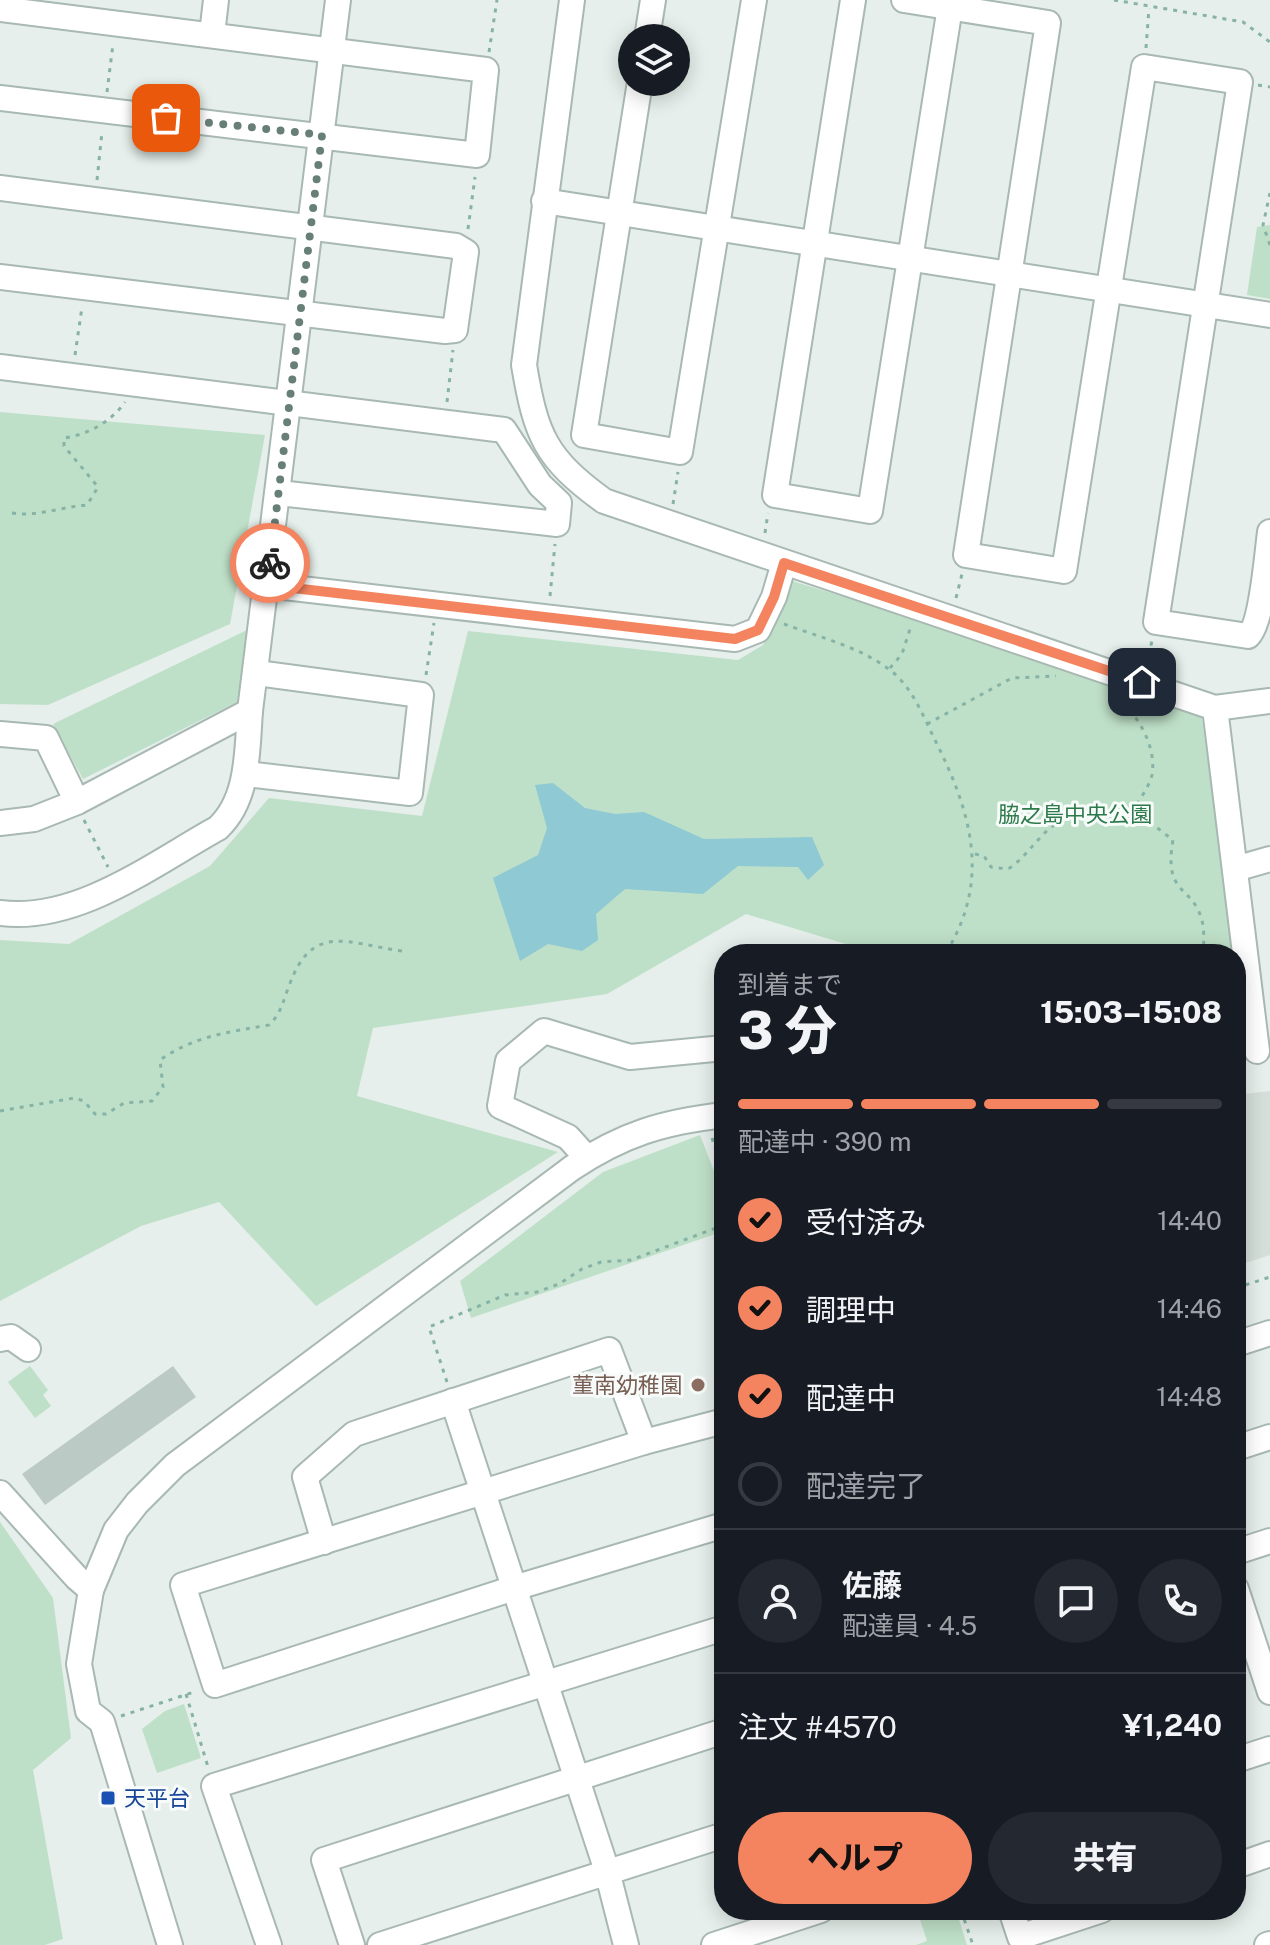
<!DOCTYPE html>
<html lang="ja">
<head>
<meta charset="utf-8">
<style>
  body { margin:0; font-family:"Public Sans","Noto Sans JP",sans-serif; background:#242831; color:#f1f3f6; height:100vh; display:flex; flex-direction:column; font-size:30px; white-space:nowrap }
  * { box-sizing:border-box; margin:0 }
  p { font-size:26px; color:#9ea1a6 }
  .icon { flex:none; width:44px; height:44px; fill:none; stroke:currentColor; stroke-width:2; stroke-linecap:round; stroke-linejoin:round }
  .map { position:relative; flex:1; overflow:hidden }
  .drawer { position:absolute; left:714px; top:944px; width:532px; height:976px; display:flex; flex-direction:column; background:#171b24; border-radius:32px; box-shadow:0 4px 20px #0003 }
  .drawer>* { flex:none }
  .controls { position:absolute; left:618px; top:24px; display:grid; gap:16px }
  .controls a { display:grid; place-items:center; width:72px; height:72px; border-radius:50%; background:#171b24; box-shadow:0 4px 20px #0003; font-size:40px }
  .pin { position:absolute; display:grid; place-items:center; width:68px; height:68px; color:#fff; margin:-34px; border-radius:16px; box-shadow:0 4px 12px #0006 }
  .courier { position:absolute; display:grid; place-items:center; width:80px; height:80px; margin:-40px; border:6px solid #f4845f; border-radius:50%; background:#fff; color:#222; box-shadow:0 2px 10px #0007 }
  .summary em { font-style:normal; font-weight:800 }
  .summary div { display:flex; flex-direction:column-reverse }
  .summary { display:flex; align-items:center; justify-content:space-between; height:136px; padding:0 24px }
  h1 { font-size:52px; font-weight:800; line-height:60px }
  .bar { display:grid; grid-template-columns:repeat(4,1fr); gap:12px 8px; align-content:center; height:96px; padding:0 24px }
  .bar i { height:10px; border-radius:6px; background:#363941 }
  .bar .active { background:#f4845f }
  .bar p { grid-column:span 4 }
  .line { display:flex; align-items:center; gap:20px; padding:0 24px; border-top:2px solid #363941 }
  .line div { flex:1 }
  .round { display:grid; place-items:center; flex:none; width:84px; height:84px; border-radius:42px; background:#242831 }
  ol { padding:0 24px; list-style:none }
  li { display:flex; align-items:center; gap:24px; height:88px }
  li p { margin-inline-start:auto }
  li .icon { padding:8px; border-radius:50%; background:#f4845f; color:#111; stroke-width:4 }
  li:last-child { color:#9ea1a6 }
  li i { width:44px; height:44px; border:4px solid #363941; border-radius:50% }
  .primary-button { display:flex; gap:16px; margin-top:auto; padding:16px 24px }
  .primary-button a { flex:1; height:92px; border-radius:48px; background:#f4845f; color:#111; font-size:32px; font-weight:800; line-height:92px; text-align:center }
  .primary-button a+a { background:#242831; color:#f1f3f6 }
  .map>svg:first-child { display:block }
  .built { fill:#d4dfda }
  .green { fill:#bfe0c8 }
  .water { fill:#8ec9d4 }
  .building { fill:#bbcac4 }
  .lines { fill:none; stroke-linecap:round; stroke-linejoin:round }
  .minor-casing { stroke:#a8b8b2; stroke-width:28 }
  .path { stroke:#86b3a5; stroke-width:3; stroke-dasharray:4 6; stroke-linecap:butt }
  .minor { stroke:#fff; stroke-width:24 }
  .done { stroke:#687f78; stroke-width:8; stroke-dasharray:0 14.4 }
  .route { stroke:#f4845f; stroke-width:10 }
  .education-dot { fill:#8d6e63; stroke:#f7fbf9; stroke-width:3 }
  .transit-dot { fill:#1a4fb4; stroke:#f7fbf9; stroke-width:3 }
  .labels { text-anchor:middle; stroke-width:6; stroke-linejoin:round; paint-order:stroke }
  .park-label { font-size:22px; fill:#2d7a4b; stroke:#f7fbf9 }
  .education-label { font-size:22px; fill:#785e54; stroke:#f7fbf9; text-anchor:end }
  .transit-label { font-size:22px; fill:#164399; stroke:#f7fbf9; text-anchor:start }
</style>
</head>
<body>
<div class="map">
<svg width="1270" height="1945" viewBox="0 0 1270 1945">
  <rect width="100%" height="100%" fill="#e6efeb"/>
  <path class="built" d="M1270,1091V1255L1236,1266V1095Z"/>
  <g class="green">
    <path d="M1270,225V299L1247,295L1257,227Z"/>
    <path d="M0,412L265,435L230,624L48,705L0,704Z"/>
    <path d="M792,581L1190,701L1201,712L1235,954H879L746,914L607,994L373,1028L357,1096L558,1152L316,1306L219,1202L141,1226L0,1301V940L69,944L210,866L269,798L422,816L468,631L738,660L763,645Z"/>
    <path d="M247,630L241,700L83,779L53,724Z"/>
    <path d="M700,1135L724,1197V1231L471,1318L460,1281L603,1172Z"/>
    <path d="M30,1366L48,1390L43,1395L51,1406L35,1418L8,1382Z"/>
    <path d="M0,1522L53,1598L71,1738L33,1770L63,1939L45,1945H0Z"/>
    <path d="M184,1704L201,1758L157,1773L142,1729L165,1711Z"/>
    <path d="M917,1910H956L967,1945H916L927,1941Z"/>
  </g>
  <path class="water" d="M553,783L585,808L615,814L644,812L704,839L812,837L824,865L808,880L798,867L738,866L703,894L625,889L596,914L598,940L582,951L548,944L520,961L493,878L538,855L547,828L535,785Z"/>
  <path class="building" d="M173,1366L196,1397L45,1505L22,1474Z"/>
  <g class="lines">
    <g class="minor-casing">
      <g id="minor">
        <path d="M572,0L524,365C536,436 545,458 604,501L1215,708L1270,701"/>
        <path d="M853,0L775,495L870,511L950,7"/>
        <path d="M904,0L1048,23L966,555L1064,571L1144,67L1240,82L1156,622L1248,636C1262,624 1267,554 1270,532"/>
        <path d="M0,9L486,70L477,155L0,98"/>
        <path d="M212,34L216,0"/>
        <path d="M647,38L653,0"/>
        <path d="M640,82L584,435L680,452L754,0"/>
        <path d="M0,188L456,246L466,252L455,330L445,331L0,277"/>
        <path d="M544,201L1270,315"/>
        <path d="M0,367L504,430L540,485L559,503L557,524L279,493"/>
        <path d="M267,585L735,639L758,630L774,597L784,563"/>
        <path d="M1215,708L1257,1051"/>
        <path d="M250,711L338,0"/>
        <path d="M0,734L46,738L77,802L250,711C247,751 249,799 218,828C153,864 77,923 0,913"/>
        <path d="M246,774L410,793L421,695L257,673"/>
        <path d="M0,823L34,819L77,802"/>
        <path d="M1235,869L1270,859"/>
        <path d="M587,1158L568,1137L500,1106L508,1061L544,1031L630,1057L724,1048"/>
        <path d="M0,1339L11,1337L28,1349"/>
        <path d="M1236,1344L1270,1333"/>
        <path d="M453,1401L607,1871L626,1945"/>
        <path d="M724,1421L644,1442L183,1585L215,1685L514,1588L724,1525"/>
        <path d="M1236,1448L1270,1437"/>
        <path d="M0,1493L77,1578L91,1590"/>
        <path d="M324,1542L305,1477L354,1434L609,1350L644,1442"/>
        <path d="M1236,1552L1270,1541"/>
        <path d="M1236,1589L1270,1692"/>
        <path d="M1236,1760L1270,1749"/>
        <path d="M1236,1866L1270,1854"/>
        <path d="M1011,1910L1020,1937L1102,1910"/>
        <path d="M170,1945L102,1722L88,1711L79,1664L91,1590L116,1530L137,1503L175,1465L572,1168C623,1134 663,1122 724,1115"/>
        <path d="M269,1945L214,1786L724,1628"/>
        <path d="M352,1945L324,1860L724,1731"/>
        <path d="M380,1945L724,1835"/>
        <path d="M714,1945L821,1910"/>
        <path d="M1267,1945L1270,1944"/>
      </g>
    </g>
    <g class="path">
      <path d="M1114,0L1243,22L1270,42"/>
      <path d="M1146,48L1149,8"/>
      <path d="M489,52L497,0"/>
      <path d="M1258,85L1270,87"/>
      <path d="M107,92L113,44"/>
      <path d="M97,180L102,132"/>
      <path d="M1270,193L1263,225L1270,245"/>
      <path d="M468,229L475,177"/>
      <path d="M75,355L82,307"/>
      <path d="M447,402L453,350"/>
      <path d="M673,504L678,472"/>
      <path d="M12,513C37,517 61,507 87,505L98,487L64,446V438C87,435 111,422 125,402"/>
      <path d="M765,533L768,513"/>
      <path d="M550,596L555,544"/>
      <path d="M956,598L962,574"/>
      <path d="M784,624C819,637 860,647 890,670C911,686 922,713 933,736C970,809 993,879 945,954"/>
      <path d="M1146,665L1152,641"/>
      <path d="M890,668L902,654L911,626"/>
      <path d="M426,675L434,623"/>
      <path d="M1115,696C1137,713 1157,746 1152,775C1149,787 1139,800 1134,810L1173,840C1163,897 1193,884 1202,921C1205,931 1203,944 1204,954"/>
      <path d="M927,724L1012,678L1056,676"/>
      <path d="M84,820L108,867"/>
      <path d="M975,854L984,856L991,867L1008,869C1032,854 1041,826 1071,817C1093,810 1113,822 1134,810"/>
      <path d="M0,1111L74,1098L84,1101L95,1114H106L124,1103L152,1101L163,1087L160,1060C194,1036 229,1032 269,1025C281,1014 283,1001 289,986C312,922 346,943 402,951"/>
      <path d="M712,1138L724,1176"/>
      <path d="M1236,1288L1270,1277"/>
      <path d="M447,1382L429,1327L505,1295L537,1292L559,1284L582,1269L601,1262L631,1260L724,1225"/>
      <path d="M186,1694L208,1767"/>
      <path d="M121,1716L197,1691"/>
      <path d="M961,1910L973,1945"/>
    </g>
    <use href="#minor" class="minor"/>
  </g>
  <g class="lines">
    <path class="done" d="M166,118L322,135L270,563"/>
    <path class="route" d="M270,563L267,585L735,639L758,630L774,597L784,563L1142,682"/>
  </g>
  <circle class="education-dot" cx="698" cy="1385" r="8"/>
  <rect class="transit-dot" x="100" y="1790" width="16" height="16" rx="4"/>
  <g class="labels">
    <g class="park-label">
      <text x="1075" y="822">脇之島中央公園</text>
    </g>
    <g class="education-label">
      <text x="682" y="1393">菫南幼稚園</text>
    </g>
    <g class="transit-label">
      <text x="124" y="1806">天平台</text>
    </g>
  </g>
</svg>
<div class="controls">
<a><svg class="icon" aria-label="layers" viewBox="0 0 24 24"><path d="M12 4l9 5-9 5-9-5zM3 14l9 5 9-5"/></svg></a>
</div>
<div class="pin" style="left:166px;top:118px;background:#ea580c"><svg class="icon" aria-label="bag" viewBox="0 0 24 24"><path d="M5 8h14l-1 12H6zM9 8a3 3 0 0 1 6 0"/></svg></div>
<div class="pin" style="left:1142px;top:682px;background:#1f2937"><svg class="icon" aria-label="home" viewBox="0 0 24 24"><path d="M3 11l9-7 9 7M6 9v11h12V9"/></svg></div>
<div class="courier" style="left:270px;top:563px"><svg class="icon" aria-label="bike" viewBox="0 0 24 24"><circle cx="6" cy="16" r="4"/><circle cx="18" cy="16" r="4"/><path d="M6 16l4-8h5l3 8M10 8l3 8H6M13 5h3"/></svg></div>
<section class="drawer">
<div class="summary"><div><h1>3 分</h1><p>到着まで</p></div><em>15:03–15:08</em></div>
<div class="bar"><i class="active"></i><i class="active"></i><i class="active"></i><i></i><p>配達中 · 390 m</p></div>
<ol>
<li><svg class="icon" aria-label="check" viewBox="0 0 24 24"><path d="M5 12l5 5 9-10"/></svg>受付済み<p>14:40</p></li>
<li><svg class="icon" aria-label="check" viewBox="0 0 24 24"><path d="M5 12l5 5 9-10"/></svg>調理中<p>14:46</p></li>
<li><svg class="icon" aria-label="check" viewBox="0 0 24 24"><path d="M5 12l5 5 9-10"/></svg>配達中<p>14:48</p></li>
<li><i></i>配達完了</li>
</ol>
<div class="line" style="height:144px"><a class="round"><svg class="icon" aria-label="person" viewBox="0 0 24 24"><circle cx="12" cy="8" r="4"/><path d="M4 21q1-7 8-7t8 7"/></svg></a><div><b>佐藤</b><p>配達員 · 4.5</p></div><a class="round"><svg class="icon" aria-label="chat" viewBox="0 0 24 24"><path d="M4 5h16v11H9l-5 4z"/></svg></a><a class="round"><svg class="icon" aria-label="phone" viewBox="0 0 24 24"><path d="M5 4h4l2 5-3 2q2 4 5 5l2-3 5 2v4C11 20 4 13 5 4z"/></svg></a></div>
<div class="line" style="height:104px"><div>注文 #4570</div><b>¥1,240</b></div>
<div class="primary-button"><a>ヘルプ</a><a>共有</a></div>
</section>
</div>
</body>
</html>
